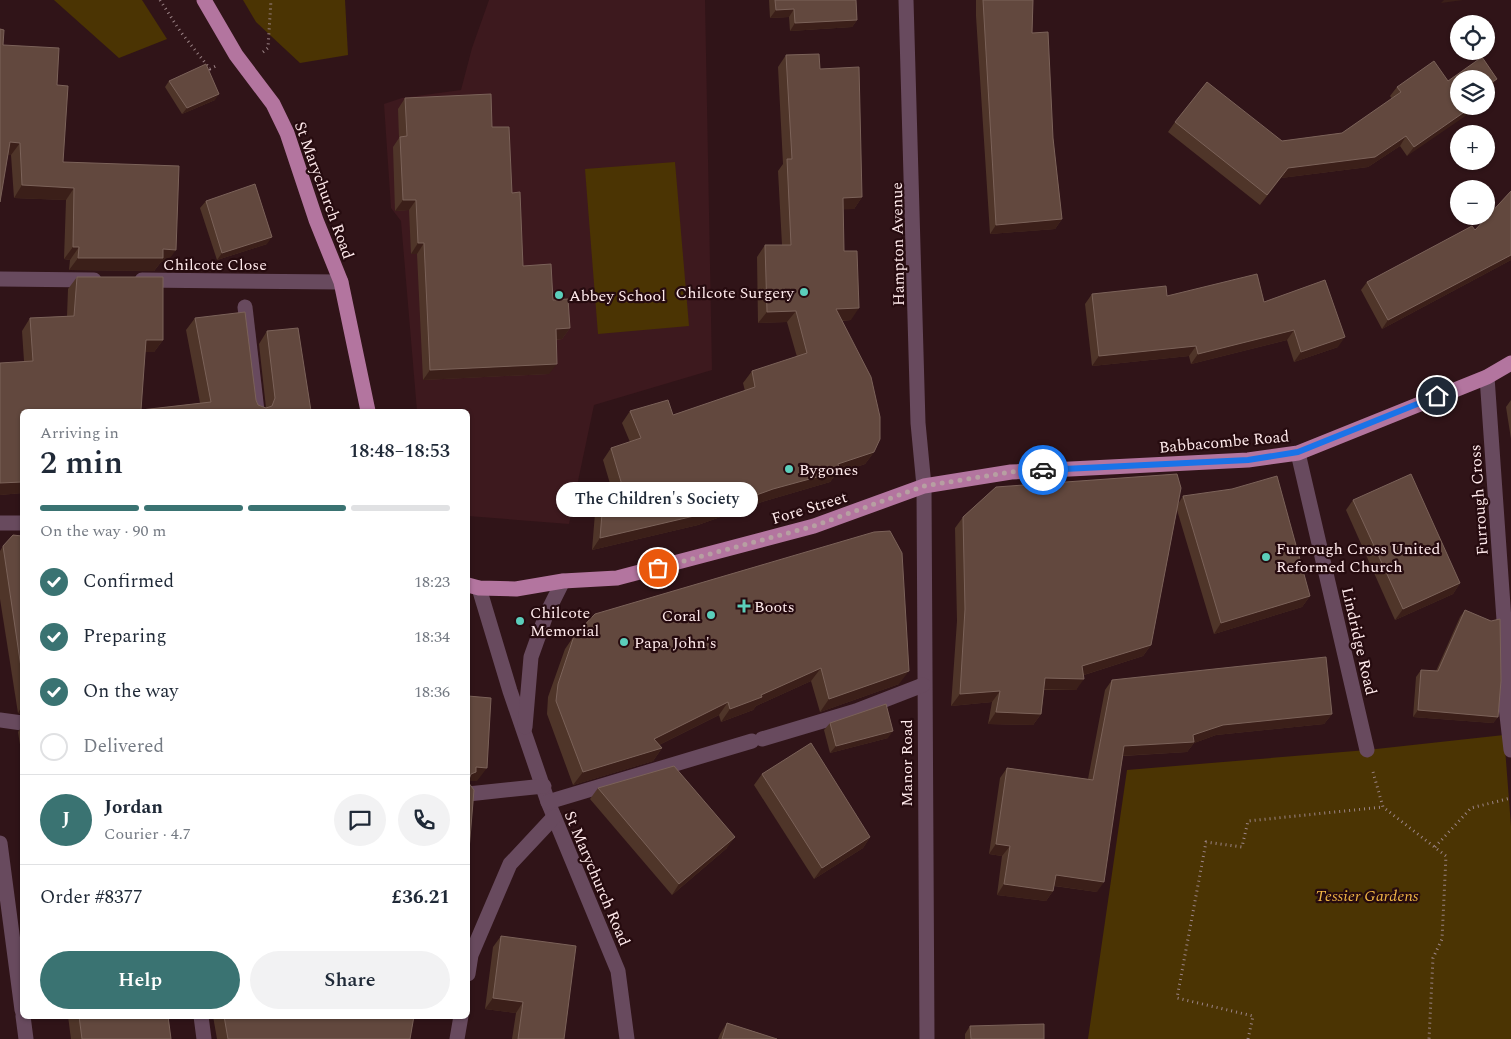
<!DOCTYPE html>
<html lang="en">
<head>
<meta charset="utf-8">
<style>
  body { margin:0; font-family:Spectral,serif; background:#f2f2f3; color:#1f2937; height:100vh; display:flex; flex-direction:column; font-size:19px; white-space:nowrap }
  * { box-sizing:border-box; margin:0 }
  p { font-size:16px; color:#747a83 }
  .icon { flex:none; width:28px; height:28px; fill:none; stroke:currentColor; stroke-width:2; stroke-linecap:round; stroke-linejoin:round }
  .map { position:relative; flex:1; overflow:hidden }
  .details { position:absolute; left:20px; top:409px; width:450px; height:610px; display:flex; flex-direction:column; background:#fff; border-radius:8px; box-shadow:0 1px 4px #0004 }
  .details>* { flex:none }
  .fabs { position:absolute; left:1450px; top:15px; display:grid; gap:10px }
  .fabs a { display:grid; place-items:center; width:45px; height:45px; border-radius:50%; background:#fff; box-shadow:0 1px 4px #0004; font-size:25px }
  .pin { position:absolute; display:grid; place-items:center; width:42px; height:42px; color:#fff; margin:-21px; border:2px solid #fff; border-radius:50%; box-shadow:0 1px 5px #0007 }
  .courier { position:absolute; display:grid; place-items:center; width:50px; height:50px; margin:-25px; border:4px solid #1a73e8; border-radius:50%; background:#fff; color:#222; box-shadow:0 1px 6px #0007 }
  .bubble { position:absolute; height:35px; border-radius:18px; background:#fff; box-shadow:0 1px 4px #0004; font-size:16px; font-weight:600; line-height:35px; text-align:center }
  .headline em { font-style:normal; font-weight:600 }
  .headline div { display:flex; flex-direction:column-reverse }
  .headline { display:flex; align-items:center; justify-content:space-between; height:85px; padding:0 20px }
  h1 { font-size:32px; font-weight:600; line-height:38px }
  .bar { display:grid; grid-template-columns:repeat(4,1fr); gap:8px 5px; align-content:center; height:60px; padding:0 20px }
  .bar i { height:6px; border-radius:4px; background:#e0e1e3 }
  .bar .on { background:#3a7372 }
  .bar p { grid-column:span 4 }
  .line { display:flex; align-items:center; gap:12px; padding:0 20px; border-top:1px solid #e0e1e3 }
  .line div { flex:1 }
  .round { display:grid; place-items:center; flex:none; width:52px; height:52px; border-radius:26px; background:#f2f2f3 }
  ol { padding:0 20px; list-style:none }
  li { display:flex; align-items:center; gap:15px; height:55px }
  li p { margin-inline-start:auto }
  li .icon { padding:5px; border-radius:50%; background:#3a7372; color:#fff; stroke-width:4 }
  li:last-child { color:#747a83 }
  li i { width:28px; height:28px; border:2px solid #e0e1e3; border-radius:50% }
  .primary-button { display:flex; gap:10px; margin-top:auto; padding:10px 20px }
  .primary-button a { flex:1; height:58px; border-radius:30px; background:#3a7372; color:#fff; font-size:20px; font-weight:600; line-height:58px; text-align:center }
  .primary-button a+a { background:#f2f2f3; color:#1f2937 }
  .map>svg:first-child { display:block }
  .built { fill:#3d191e }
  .green { fill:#4b3403 }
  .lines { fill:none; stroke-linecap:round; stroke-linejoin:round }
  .path { stroke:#9c8487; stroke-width:3; stroke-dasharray:1 4; stroke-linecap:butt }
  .minor { stroke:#684a5e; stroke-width:15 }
  .major { stroke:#b3759f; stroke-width:15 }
  .wall { fill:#4f3529 }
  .shaded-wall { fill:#3b1f19 }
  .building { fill:#62483e; stroke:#7b6259 }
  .done { stroke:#b79fa2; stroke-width:5; stroke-dasharray:0 9 }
  .route { stroke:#1a73e8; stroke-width:6 }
  .poi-dot { fill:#5bcebb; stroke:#260b0f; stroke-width:2 }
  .labels { text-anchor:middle; stroke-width:4.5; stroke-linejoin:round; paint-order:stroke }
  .street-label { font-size:16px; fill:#ffeaec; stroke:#260b0f }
  .poi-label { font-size:16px; fill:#ffeaec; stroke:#260b0f; text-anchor:start }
  .park-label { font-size:16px; font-style:italic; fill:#f1b645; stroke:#260b0f }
</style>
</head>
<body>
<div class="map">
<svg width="1511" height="1039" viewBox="0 0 1511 1039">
  <rect width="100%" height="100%" fill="#301418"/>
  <path class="built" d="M489,0H705L712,370L594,405L569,524L468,516V411H417L401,221L391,208L384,104L402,98L461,90L472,48Z"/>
  <g class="green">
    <path d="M54,0H142L167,39L119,58Z"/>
    <path d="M243,0H345L348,55L300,63L256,22Z"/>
    <path d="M675,162L689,326L598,334L585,169Z"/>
    <path d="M1504,735L1511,826V1039H1088L1127,770L1367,750Z"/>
  </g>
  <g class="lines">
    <g class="path">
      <path d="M160,0L180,31L210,69L216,66"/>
      <path d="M263,52L268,48L271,0"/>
      <path d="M1373,772L1383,807L1446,856L1442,939L1433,958L1429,1039"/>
      <path d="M1435,847L1471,808L1511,798"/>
      <path d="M1248,1039L1253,1016L1177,998L1206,842L1242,847L1248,821L1383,807"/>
    </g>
    <g class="minor">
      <path d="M906,0L918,423L924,486L927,1039"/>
      <path d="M0,279L94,280"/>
      <path d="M142,280L341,282"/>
      <path d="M245,307L257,411"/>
      <path d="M1487,377L1504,620L1506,707L1511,750"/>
      <path d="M1298,453L1367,750"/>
      <path d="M0,523H22"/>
      <path d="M479,588L510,691L548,802L618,971L627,1039"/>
      <path d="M0,720L22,723"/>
      <path d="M525,727L531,657L546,615L563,581"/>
      <path d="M762,739L856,711L923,685"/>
      <path d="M468,794L544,786"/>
      <path d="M548,802L752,741"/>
      <path d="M0,843L22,1010"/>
      <path d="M468,974L471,955L510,864L554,817"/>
      <path d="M23,1016L26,1039"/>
      <path d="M201,1016L204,1039"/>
      <path d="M457,1039L461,1016"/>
    </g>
    <g class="major">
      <path d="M204,0L236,55L273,104L287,133L316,220L341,282L368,411"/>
      <path d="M468,585L479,588L516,589L563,581L617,578L814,526L924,486L1011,472L1248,460L1298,453L1487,377L1511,363"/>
    </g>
  </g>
  <g class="wall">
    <path d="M769,0H856L857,20L852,27L790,31L789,17L770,18Z"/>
    <path d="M976,0H1033L1032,33L1053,138L1062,219L1055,229L990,234L976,16Z"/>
    <path d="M3,45L57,85L63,162L167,262H161L154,271L69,270L70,260L64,259L66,200L14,198L11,155H8Z"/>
    <path d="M786,55L820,69L862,197L854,209H843L844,251L851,320L842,321L874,452L865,464L836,474L830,482L765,501L698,525L592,550L596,501L604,489L611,487L603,460L611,448L630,442L622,423L630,411L673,415L745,391L743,383L752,371L797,357L787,322L758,323L757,257L765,245H782L778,171L783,164L778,67Z"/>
    <path d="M1497,79L1490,88L1459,106L1407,156L1400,146L1368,167L1281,178L1260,205L1168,132L1175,122L1282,141L1342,133L1392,99L1390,96L1397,87L1448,81Z"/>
    <path d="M169,81L215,100L182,114L165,87Z"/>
    <path d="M405,98L492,127L512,193L523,266L553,300L570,328L562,339L556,340L549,374L423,380L417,254H411L409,210L395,211L393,147L399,138L398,109Z"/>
    <path d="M1511,191V260L1382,329L1361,290L1367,282L1475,230Z"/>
    <path d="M206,201L267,244L217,260L200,208Z"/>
    <path d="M77,277L163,340L154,352H145L141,410L200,403L186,330L195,318L256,400L258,405L266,408L259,344L267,331L311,411H22V493L0,495L24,361L22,331L30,318L67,316L68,289Z"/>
    <path d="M1092,294L1167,296L1264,302L1338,347L1294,362L1287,340L1191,364L1189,356L1092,366L1085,304Z"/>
    <path d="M1511,400V439L1506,407Z"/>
    <path d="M1183,496L1310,596L1302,607L1214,634L1177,510L1151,645L1143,656L1084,675L1076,690H1044L1041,714L1033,725L988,724L992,702L951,706L957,621L955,528L963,517L1178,504Z"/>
    <path d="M1353,500L1460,583L1453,594L1395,620L1346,510Z"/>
    <path d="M22,536V714L18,713L0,599V551L3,546Z"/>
    <path d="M1465,610L1498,717L1493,723L1413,717L1416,677L1421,670L1436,671L1460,617Z"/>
    <path d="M595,614L899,684L820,712L811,681L756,706L753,710L721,722L719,715L659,745L662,748L653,761L573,785L547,714L548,697L565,649L574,636Z"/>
    <path d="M1112,680L1332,714L1324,724L1216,735L1194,743L1187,752L1123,756L1097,892L1054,886L1053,891L1046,901L997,895L1002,856L989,854L1000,778L1007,768L1088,779L1105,690Z"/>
    <path d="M830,723L888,738L830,753L824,730Z"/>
    <path d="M22,726V757L18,732Z"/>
    <path d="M762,774L870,837L863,848L814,879L754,785Z"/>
    <path d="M598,788L727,848L672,895L590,799Z"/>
    <path d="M501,936L564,1039H512L516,1013L485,1009L493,947Z"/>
    <path d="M68,1016H168L171,1039H71Z"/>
    <path d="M213,1016H414L410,1039H217Z"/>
    <path d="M727,1023L777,1039H718L720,1034Z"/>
    <path d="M970,1026L1044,1039H965V1034Z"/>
  </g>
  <g class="shaded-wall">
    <path d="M1444,0H1463L1441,3Z"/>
    <path d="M794,9L789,17L770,18L776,10Z"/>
    <path d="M857,20L852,27L790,31L795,23Z"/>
    <path d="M1497,79L1490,88L1486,91V86Z"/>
    <path d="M219,94L215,100L182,114L187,108Z"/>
    <path d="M1473,106H1480L1407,156L1414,147Z"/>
    <path d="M1406,136L1400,146L1368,167L1281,178L1260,205L1288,168Z"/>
    <path d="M10,142L20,143L11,155H1Z"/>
    <path d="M22,185L74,188L66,200L14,198Z"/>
    <path d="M862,197L854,209L835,210L843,198Z"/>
    <path d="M403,200H416L409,210L395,211Z"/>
    <path d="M1062,219L1055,229L990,234L996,225Z"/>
    <path d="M272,237L267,244L217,260L222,253Z"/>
    <path d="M418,243H424L417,254H411Z"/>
    <path d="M73,247H79L70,260L64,259Z"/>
    <path d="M163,249L176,250L167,262H161L154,271L69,270L78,258Z"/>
    <path d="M1511,255V260L1382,329L1388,320Z"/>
    <path d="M859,308L851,320L828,321L836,309Z"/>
    <path d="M796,311L787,322L758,323L767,312Z"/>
    <path d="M570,328L562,339L548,340L556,329Z"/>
    <path d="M1294,330L1287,340L1191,364L1198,354Z"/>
    <path d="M1345,337L1338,347L1294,362L1301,352Z"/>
    <path d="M146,340H163L154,352H137Z"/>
    <path d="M1196,346L1189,356L1092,366L1099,356Z"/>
    <path d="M557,364L549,374L423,380L430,370Z"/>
    <path d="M874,452L865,464L836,474L830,482L765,501L698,525L592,550L600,538L838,464Z"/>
    <path d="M22,482V493L0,495V483Z"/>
    <path d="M1460,583L1453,594L1395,620L1403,609Z"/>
    <path d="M1310,596L1302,607L1214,634L1221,623Z"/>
    <path d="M1151,645L1143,656L1074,678L1082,666Z"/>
    <path d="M821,668L811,681L756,706L753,710L721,722L730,709Z"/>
    <path d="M909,671L899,684L820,712L829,699Z"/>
    <path d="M1045,678L1084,679L1076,690L1037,689Z"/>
    <path d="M1000,691L992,702L951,706L960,694Z"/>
    <path d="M728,702L719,715L645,752L654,739Z"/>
    <path d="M22,706V714L18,713Z"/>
    <path d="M1418,710L1498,717L1493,723L1413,717Z"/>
    <path d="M996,712L1041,714L1033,725L988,724Z"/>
    <path d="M1332,714L1324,724L1216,735L1194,743L1187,752L1117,756L1124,746L1193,735L1223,725Z"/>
    <path d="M893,731L888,738L830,753L836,746Z"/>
    <path d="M662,748L653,761L573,785L583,772Z"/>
    <path d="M476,767L487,768L477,781H470L468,784V779Z"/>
    <path d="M735,837L727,848L672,895L679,884Z"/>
    <path d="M870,837L863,848L814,879L822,868Z"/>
    <path d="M996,844L1010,846L1002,856L989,854Z"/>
    <path d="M1056,875L1104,882L1097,892L1049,885Z"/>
    <path d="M1004,884L1053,891L1046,901L997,895Z"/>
    <path d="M493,998L523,1002L516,1013L485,1009Z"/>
  </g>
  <g class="building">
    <path d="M775,0H856L857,20L795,23L794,9L776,10Z"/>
    <path d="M983,0H1033L1032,33L1048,32L1053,138L1062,219L996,225Z"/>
    <path d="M0,29L4,30L3,45L59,48L57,85L68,86L63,162L179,166L176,250L163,249V258H78L79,247H73L74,188L22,185L20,143L10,142L0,202Z"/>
    <path d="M819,54L820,69L859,67L862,197L843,198L844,251H857L859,308L836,309L871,377L880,417V439L874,452L838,464L839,471L773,489L707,513L600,538L604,489L622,485L611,448L641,438L630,411L668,400L673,415L755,387L752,371L807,353L796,311L767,312L765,245H791L787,159H792L786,55Z"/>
    <path d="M1482,57L1497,79L1486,86V79H1459V106H1473L1414,147L1406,136L1375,157L1288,168L1267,195L1175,122L1207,82L1282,141L1342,133L1401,92L1397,87L1434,61L1448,81Z"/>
    <path d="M206,64L219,94L187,108L169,81Z"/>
    <path d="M491,94L492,127H509L512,193L520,192L523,266L551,264L553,300L568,299L570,328L556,329L557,364L430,370L424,243H418L416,200H403L400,137L407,136L405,98Z"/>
    <path d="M255,184L272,237L222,253L206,201Z"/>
    <path d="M1511,191V255L1388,320L1367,282L1472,226L1475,230Z"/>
    <path d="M1257,274L1264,302L1325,280L1345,337L1301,352L1294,330L1198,354L1196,346L1099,356L1092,294L1166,286L1167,296Z"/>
    <path d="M77,277H163V340H146L141,410L211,402L195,318L245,312L256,400L258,405L266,408L272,406L275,398L267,331L298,328L311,411H22V482L0,483V363L33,361L30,318L74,316Z"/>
    <path d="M1177,474L1181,488L1151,645L1082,666L1084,679L1045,678L1041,714L996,712L1000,691L960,694L965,609L963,517L996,487Z"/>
    <path d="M1411,474L1460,583L1403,609L1353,500Z"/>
    <path d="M1277,476L1310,596L1221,623L1183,496L1232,489Z"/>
    <path d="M890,531L902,553L909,671L829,699L821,668L761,695L762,697L730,709L728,702L654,739L662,748L583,772L556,701L558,684L574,636L595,614L874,532Z"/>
    <path d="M13,535L22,536V674L3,546Z"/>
    <path d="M1465,610L1491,621L1500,619L1501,681L1498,717L1418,710L1421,670L1438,671Z"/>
    <path d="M1326,657L1332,714L1223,725L1193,735L1194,742L1124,746L1104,882L1056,875L1053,891L1004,884L1010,846L996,844L1007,768L1093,780L1112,680Z"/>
    <path d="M468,696L491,698L487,768L476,767V772L471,774L468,782L474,790L468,862Z"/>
    <path d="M886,704L893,731L836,746L830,723Z"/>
    <path d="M811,743L870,837L822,868L762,774Z"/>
    <path d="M674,766L735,837L679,884L598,788Z"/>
    <path d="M501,936L576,946L564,1039H518L523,1002L493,998Z"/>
    <path d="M79,1016H168L171,1039H82Z"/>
    <path d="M224,1016H414L410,1039H228Z"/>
    <path d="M727,1023L777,1039H722Z"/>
    <path d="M1044,1024V1039H971L970,1026Z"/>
  </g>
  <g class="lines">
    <path class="done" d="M658,568L814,526L924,486L1011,472L1043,470"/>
    <path class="route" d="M1043,470L1248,460L1298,452L1437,396"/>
  </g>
  <g class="poi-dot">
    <circle cx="804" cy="292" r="5"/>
    <circle cx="559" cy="295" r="5"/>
    <circle cx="789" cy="469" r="5"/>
    <circle cx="1266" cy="557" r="5"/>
    <path d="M741.5 598.5h5v5h5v5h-5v5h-5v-5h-5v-5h5z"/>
    <circle cx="711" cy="615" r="5"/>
    <circle cx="520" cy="621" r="5"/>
    <circle cx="624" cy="642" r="5"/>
  </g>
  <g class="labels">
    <g class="street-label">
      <text transform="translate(325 190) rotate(70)" y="6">St Marychurch Road</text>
      <text transform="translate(897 244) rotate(-91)" y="6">Hampton Avenue</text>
      <text x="215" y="270">Chilcote Close</text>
      <text transform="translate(1224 441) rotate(-5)" y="6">Babbacombe Road</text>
      <text transform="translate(1478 500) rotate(-94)" y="6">Furrough Cross</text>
      <text transform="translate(809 507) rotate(-17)" y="6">Fore Street</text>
      <text transform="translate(1360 641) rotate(77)" y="6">Lindridge Road</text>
      <text transform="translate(906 763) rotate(-90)" y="6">Manor Road</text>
      <text transform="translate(598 878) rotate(67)" y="6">St Marychurch Road</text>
    </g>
    <g class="poi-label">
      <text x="794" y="298" text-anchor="end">Chilcote Surgery</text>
      <text x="569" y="301">Abbey School</text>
      <text x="799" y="475">Bygones</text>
      <text x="1276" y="554">Furrough Cross United<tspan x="1276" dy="18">Reformed Church</tspan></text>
      <text x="754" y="612">Boots</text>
      <text x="530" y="618">Chilcote<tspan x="530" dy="18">Memorial</tspan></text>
      <text x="701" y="621" text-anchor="end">Coral</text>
      <text x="634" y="648">Papa John's</text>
    </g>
    <g class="park-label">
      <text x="1367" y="901">Tessier Gardens</text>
    </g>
  </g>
</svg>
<div class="fabs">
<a><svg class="icon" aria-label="locate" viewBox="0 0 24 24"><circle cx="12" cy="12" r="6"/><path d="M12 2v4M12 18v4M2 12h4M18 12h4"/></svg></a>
<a><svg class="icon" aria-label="layers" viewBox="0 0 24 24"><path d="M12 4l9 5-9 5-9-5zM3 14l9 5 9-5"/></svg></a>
<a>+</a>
<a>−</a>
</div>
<div class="pin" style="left:658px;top:568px;background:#ea580c"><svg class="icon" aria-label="bag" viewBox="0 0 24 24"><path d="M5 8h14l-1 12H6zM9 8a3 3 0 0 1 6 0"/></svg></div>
<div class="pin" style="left:1437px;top:396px;background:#1f2937"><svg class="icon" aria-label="home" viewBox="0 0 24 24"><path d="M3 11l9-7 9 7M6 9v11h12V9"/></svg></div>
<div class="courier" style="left:1043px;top:470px"><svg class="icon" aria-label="car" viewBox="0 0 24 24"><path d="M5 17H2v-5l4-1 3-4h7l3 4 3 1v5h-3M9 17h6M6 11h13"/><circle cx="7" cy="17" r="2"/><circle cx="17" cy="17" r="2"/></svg></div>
<div class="bubble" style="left:556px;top:482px;width:202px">The Children's Society</div>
<section class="details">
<div class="headline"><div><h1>2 min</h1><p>Arriving in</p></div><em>18:48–18:53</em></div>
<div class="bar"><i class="on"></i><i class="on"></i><i class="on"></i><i></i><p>On the way · 90 m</p></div>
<ol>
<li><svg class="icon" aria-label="check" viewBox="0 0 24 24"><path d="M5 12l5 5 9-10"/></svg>Confirmed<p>18:23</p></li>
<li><svg class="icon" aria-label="check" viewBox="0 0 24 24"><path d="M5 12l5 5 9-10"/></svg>Preparing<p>18:34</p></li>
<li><svg class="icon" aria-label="check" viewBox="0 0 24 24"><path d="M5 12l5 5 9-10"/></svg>On the way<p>18:36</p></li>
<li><i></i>Delivered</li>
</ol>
<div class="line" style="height:90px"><b class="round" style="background:#3a7372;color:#fff">J</b><div><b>Jordan</b><p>Courier · 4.7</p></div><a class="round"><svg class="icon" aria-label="chat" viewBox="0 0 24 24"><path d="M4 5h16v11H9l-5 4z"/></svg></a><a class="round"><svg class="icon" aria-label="phone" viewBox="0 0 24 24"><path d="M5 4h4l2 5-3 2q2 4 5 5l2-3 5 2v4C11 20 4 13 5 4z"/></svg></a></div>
<div class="line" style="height:65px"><div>Order #8377</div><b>£36.21</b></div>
<div class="primary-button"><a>Help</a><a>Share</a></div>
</section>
</div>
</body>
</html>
